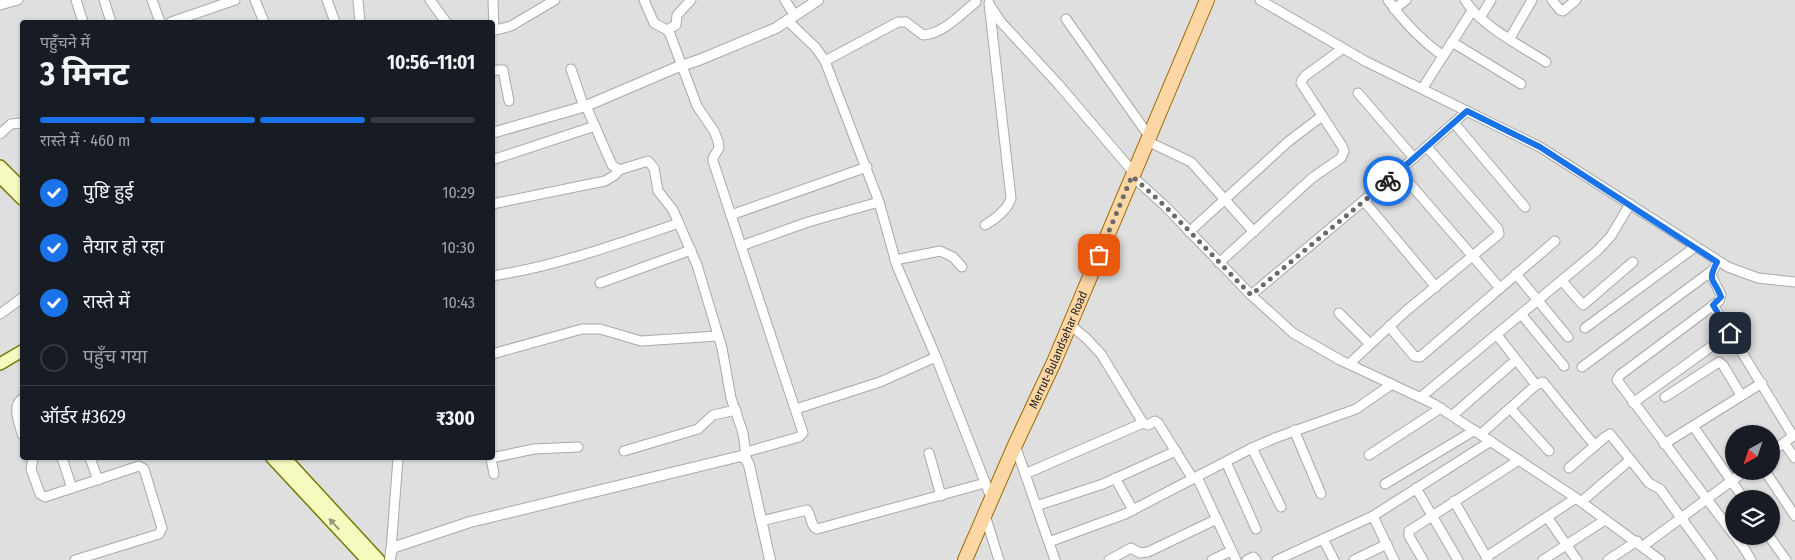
<!DOCTYPE html>
<html lang="hi">
<head>
<meta charset="utf-8">
<style>
  body { margin:0; font-family:"Fira Sans Condensed","Noto Sans Devanagari",sans-serif; background:#20242c; color:#f1f3f6; height:100vh; display:flex; flex-direction:column; font-size:19px; white-space:nowrap }
  * { box-sizing:border-box; margin:0 }
  p { font-size:16px; color:#9ea1a6 }
  .icon { flex:none; width:28px; height:28px; fill:none; stroke:currentColor; stroke-width:2; stroke-linecap:round; stroke-linejoin:round }
  .map { position:relative; flex:1; overflow:hidden }
  .panel { position:absolute; left:20px; top:20px; width:475px; height:440px; display:flex; flex-direction:column; background:#171b24; border-radius:5px; box-shadow:0 1px 4px #0004 }
  .panel>* { flex:none }
  .needle { width:32px; rotate:220deg }
  .fabs { position:absolute; left:1725px; top:425px; display:grid; gap:10px }
  .fabs a { display:grid; place-items:center; width:55px; height:55px; border-radius:50%; background:#171b24; box-shadow:0 1px 4px #0004; font-size:25px }
  .pin { position:absolute; display:grid; place-items:center; width:42px; height:42px; color:#fff; margin:-21px; border-radius:10px; box-shadow:0 2px 8px #0006 }
  .courier { position:absolute; display:grid; place-items:center; width:50px; height:50px; margin:-25px; border:4px solid #1a73e8; border-radius:50%; background:#fff; color:#222; box-shadow:0 1px 6px #0007 }
  .summary em { font-style:normal; font-weight:700 }
  .summary div { display:flex; flex-direction:column-reverse }
  .summary { display:flex; align-items:center; justify-content:space-between; height:85px; padding:0 20px }
  h1 { font-size:32px; font-weight:700; line-height:38px }
  .bar { display:grid; grid-template-columns:repeat(4,1fr); gap:8px 5px; align-content:center; height:60px; padding:0 20px }
  .bar i { height:6px; border-radius:4px; background:#363941 }
  .bar .current { background:#1a73e8 }
  .bar p { grid-column:span 4 }
  .line { display:flex; align-items:center; gap:12px; padding:0 20px; border-top:1px solid #363941 }
  .line div { flex:1 }
  ol { padding:0 20px; list-style:none }
  li { display:flex; align-items:center; gap:15px; height:55px }
  li p { margin-inline-start:auto }
  li .icon { padding:5px; border-radius:50%; background:#1a73e8; color:#fff; stroke-width:4 }
  li:last-child { color:#9ea1a6 }
  li i { width:28px; height:28px; border:2px solid #363941; border-radius:50% }
  .map>svg:first-child { display:block }
  .residential { fill:#e0dfdf; fill-rule:evenodd }
  .lines { fill:none; stroke-linecap:round; stroke-linejoin:round }
  .minor-casing { stroke:#a9a9a9; stroke-width:11 }
  .tertiary-casing { stroke:#a9a9a9; stroke-width:12 }
  .secondary-casing { stroke:#707d05; stroke-width:14 }
  .primary-casing { stroke:#a06b00; stroke-width:16 }
  .minor { stroke:#fff; stroke-width:9 }
  .tertiary { stroke:#fff; stroke-width:10 }
  .secondary { stroke:#f7fabf; stroke-width:11 }
  .primary { stroke:#fcd6a4; stroke-width:14 }
  .oneway { fill:#979978 }
  .done { stroke:#6b6a68; stroke-width:5; stroke-dasharray:0 9 }
  .route { stroke:#1a73e8; stroke-width:6 }
  .labels { text-anchor:middle; stroke-width:4; stroke-linejoin:round; paint-order:stroke }
  .street-label { font-size:12px; fill:#222; stroke:#fff }
</style>
</head>
<body>
<div class="map">
<svg width="1795" height="560" viewBox="0 0 1795 560">
  <rect width="100%" height="100%" fill="#f2efe9"/>
  <path class="residential" d="M0,0H1795V560H0ZM22,22H492V458H22ZM1734,434H1771V471H1734ZM1734,499H1771V536H1734Z"/>
  <g class="lines">
    <g class="minor-casing">
      <g id="minor">
        <path d="M76,0L83,22"/>
        <path d="M104,0L111,22"/>
        <path d="M152,0L160,22"/>
        <path d="M255,0L264,22"/>
        <path d="M327,0L335,22"/>
        <path d="M358,0L360,22"/>
        <path d="M430,0L446,22"/>
        <path d="M493,0L494,30"/>
        <path d="M644,0L654,23L667,30L670,34L697,106L714,131L718,141L719,148L713,158V161L803,433L799,437L746,452"/>
        <path d="M785,0L795,16"/>
        <path d="M1260,0L1365,61L1540,147L1728,267L1758,278L1795,282"/>
        <path d="M1388,0C1404,23 1421,40 1443,56"/>
        <path d="M1465,0C1480,25 1521,46 1546,62"/>
        <path d="M1552,0L1560,10L1563,11L1576,0"/>
        <path d="M0,5L18,0"/>
        <path d="M991,7L1000,21L1059,85L1134,173"/>
        <path d="M1394,9L1406,0"/>
        <path d="M1480,18L1491,0"/>
        <path d="M1066,19L1149,136"/>
        <path d="M788,21L816,48L825,61L879,202L897,266L936,357L992,500"/>
        <path d="M171,22L235,0"/>
        <path d="M667,30L676,25L677,15L691,0"/>
        <path d="M492,31L511,26L555,0"/>
        <path d="M1510,38L1532,0"/>
        <path d="M1452,42L1521,84"/>
        <path d="M825,61L898,22H906L923,35C943,34 961,14 976,2"/>
        <path d="M571,69L584,107"/>
        <path d="M492,70H503L509,101"/>
        <path d="M1422,89L1472,11"/>
        <path d="M1358,93L1414,158"/>
        <path d="M586,106L612,165L619,170L648,161L654,168L658,191L673,210L697,265L722,348L731,398L743,433L746,456"/>
        <path d="M1454,123L1525,207"/>
        <path d="M0,134L11,124L22,123"/>
        <path d="M1147,141L1191,162L1254,232"/>
        <path d="M492,160L595,126"/>
        <path d="M1399,171L1500,288"/>
        <path d="M1132,176L1165,206L1251,295L1293,333L1340,360L1434,404L1576,498L1660,560"/>
        <path d="M1364,201L1436,287"/>
        <path d="M492,204L605,181L615,175L619,170"/>
        <path d="M731,215L867,167"/>
        <path d="M985,225C995,219 1008,209 1011,198L989,3"/>
        <path d="M1189,232L1289,141L1322,116"/>
        <path d="M741,246L808,222L879,202"/>
        <path d="M895,260L940,251L953,257L962,267"/>
        <path d="M1717,262L1711,275L1721,295L1719,301L1620,375L1617,380L1734,535"/>
        <path d="M1219,263L1312,178L1341,158L1344,151L1342,146L1301,83L1302,80L1305,76L1342,49"/>
        <path d="M1516,274L1568,337"/>
        <path d="M492,276C557,266 617,244 679,223"/>
        <path d="M1562,281L1583,305L1633,262"/>
        <path d="M600,283L691,250"/>
        <path d="M1251,295L1399,171L1467,111"/>
        <path d="M1713,305L1793,436"/>
        <path d="M1339,313L1370,344"/>
        <path d="M0,314L22,298"/>
        <path d="M1521,314L1564,366"/>
        <path d="M1069,324L1086,338L1101,354L1143,423L1148,425L1155,421L1158,423L1193,479"/>
        <path d="M1389,326L1414,356L1420,357L1555,241"/>
        <path d="M1585,328L1695,247"/>
        <path d="M1497,335L1536,385"/>
        <path d="M492,354L582,329H600L641,341L718,336"/>
        <path d="M1349,364L1406,311L1499,234L1498,229L1427,147"/>
        <path d="M1582,367L1713,270"/>
        <path d="M1421,397L1597,251L1611,236L1630,204"/>
        <path d="M1665,397L1719,362L1723,365L1741,395"/>
        <path d="M22,399C11,406 20,424 22,434"/>
        <path d="M1633,403L1730,333"/>
        <path d="M1510,408L1549,451"/>
        <path d="M796,409L880,382L936,357"/>
        <path d="M1453,415L1516,360"/>
        <path d="M1693,426L1744,499"/>
        <path d="M1294,430L1321,494"/>
        <path d="M1481,434L1536,385L1543,382L1595,446"/>
        <path d="M1784,443L1795,458"/>
        <path d="M1664,444L1762,383"/>
        <path d="M1015,445L1055,560"/>
        <path d="M1252,448L1281,507"/>
        <path d="M624,451L698,429L713,415L736,410"/>
        <path d="M1771,452L1795,435"/>
        <path d="M929,453L941,496"/>
        <path d="M1369,455L1441,408"/>
        <path d="M33,458L31,469L40,494L45,497L139,466L144,469L162,528L159,534L75,560"/>
        <path d="M62,458L72,488"/>
        <path d="M90,458L98,480"/>
        <path d="M491,458L534,449L578,447"/>
        <path d="M491,458L494,474"/>
        <path d="M1226,462L1256,529"/>
        <path d="M1569,468L1605,437L1610,434L1649,483L1660,489L1712,560"/>
        <path d="M1765,471L1795,516"/>
        <path d="M1025,474L1143,423"/>
        <path d="M1197,477L1236,560"/>
        <path d="M1115,478L1133,510"/>
        <path d="M1385,484L1475,430"/>
        <path d="M1416,488L1458,560"/>
        <path d="M1454,501L1488,560"/>
        <path d="M1581,502L1630,460"/>
        <path d="M1036,506L1103,484L1176,451"/>
        <path d="M985,515L999,560"/>
        <path d="M1373,516L1394,560"/>
        <path d="M1547,517L1577,560"/>
        <path d="M761,521L807,510C812,516 810,526 817,529L985,483"/>
        <path d="M1735,536L1744,548L1751,560"/>
        <path d="M1769,536L1786,560"/>
        <path d="M1323,539L1334,560"/>
        <path d="M1049,542L1125,514L1252,448L1275,438L1356,409L1392,384"/>
        <path d="M1643,546L1745,471"/>
        <path d="M391,551L398,458"/>
        <path d="M1486,557L1576,498"/>
        <path d="M1109,560L1131,548L1140,553L1148,552L1217,519"/>
        <path d="M1212,560L1231,551"/>
        <path d="M1247,560L1253,557L1256,560"/>
        <path d="M1277,560L1373,516L1491,441"/>
        <path d="M1354,560L1387,544"/>
        <path d="M1423,560L1409,536V531L1519,460"/>
        <path d="M1543,560L1605,520"/>
        <path d="M1608,560L1637,541"/>
      </g>
    </g>
    <g class="tertiary-casing">
      <g id="tertiary">
        <path d="M492,133L586,106L675,68L699,60L776,28L818,0"/>
        <path d="M390,560L391,551L395,547L470,522L741,456L746,459L749,465L770,560"/>
      </g>
    </g>
    <g class="secondary-casing">
      <g id="secondary">
        <path d="M0,166L22,188"/>
        <path d="M0,177L22,199"/>
        <path d="M0,364L22,351"/>
        <path d="M272,458L367,560"/>
        <path d="M285,458L379,560"/>
      </g>
    </g>
    <g class="primary-casing">
      <g id="primary">
        <path id="s1" d="M965,560L1015,445L1054,362L1207,0"/>
      </g>
    </g>
    <use href="#minor" class="minor"/>
    <use href="#tertiary" class="tertiary"/>
    <use href="#secondary" class="secondary"/>
    <use href="#primary" class="primary"/>
  </g>
  <defs><path id="oneway-solid" d="M-6-.8H1V-3.2L6.5 0L1 3.2V.8H-6Z" transform="scale(1.25)"/></defs>
  <use class="oneway" href="#oneway-solid" transform="translate(334 524) rotate(-133)"/>
  <g class="lines">
    <path class="done" d="M1099,255L1132,176L1165,206L1251,295L1388,181"/>
    <path class="route" d="M1388,181L1467,111L1540,147L1717,262C1706,283 1715,279 1721,297L1713,305L1730,333"/>
  </g>
  <g class="labels">
    <g class="street-label">
      <text dy="4" stroke="none"><textPath href="#s1" startOffset="230">Merrut-Bulandsehar Road</textPath></text>
    </g>
  </g>
</svg>
<div class="fabs">
<a><svg class="needle" viewBox="-14 -14 28 28"><path d="M0-13l5 13h-10z" fill="#e53935"/><path d="M0 13l5-13h-10z" fill="#9ea1a6"/></svg></a>
<a><svg class="icon" aria-label="layers" viewBox="0 0 24 24"><path d="M12 4l9 5-9 5-9-5zM3 14l9 5 9-5"/></svg></a>
</div>
<div class="pin" style="left:1099px;top:255px;background:#ea580c"><svg class="icon" aria-label="bag" viewBox="0 0 24 24"><path d="M5 8h14l-1 12H6zM9 8a3 3 0 0 1 6 0"/></svg></div>
<div class="pin" style="left:1730px;top:333px;background:#1f2937"><svg class="icon" aria-label="home" viewBox="0 0 24 24"><path d="M3 11l9-7 9 7M6 9v11h12V9"/></svg></div>
<div class="courier" style="left:1388px;top:181px"><svg class="icon" aria-label="bike" viewBox="0 0 24 24"><circle cx="6" cy="16" r="4"/><circle cx="18" cy="16" r="4"/><path d="M6 16l4-8h5l3 8M10 8l3 8H6M13 5h3"/></svg></div>
<section class="panel">
<div class="summary"><div><h1>3 मिनट</h1><p>पहुँचने में</p></div><em>10:56–11:01</em></div>
<div class="bar"><i class="current"></i><i class="current"></i><i class="current"></i><i></i><p>रास्ते में · 460 m</p></div>
<ol>
<li><svg class="icon" aria-label="check" viewBox="0 0 24 24"><path d="M5 12l5 5 9-10"/></svg>पुष्टि हुई<p>10:29</p></li>
<li><svg class="icon" aria-label="check" viewBox="0 0 24 24"><path d="M5 12l5 5 9-10"/></svg>तैयार हो रहा<p>10:30</p></li>
<li><svg class="icon" aria-label="check" viewBox="0 0 24 24"><path d="M5 12l5 5 9-10"/></svg>रास्ते में<p>10:43</p></li>
<li><i></i>पहुँच गया</li>
</ol>
<div class="line" style="height:65px"><div>ऑर्डर #3629</div><b>₹300</b></div>
</section>
</div>
</body>
</html>
